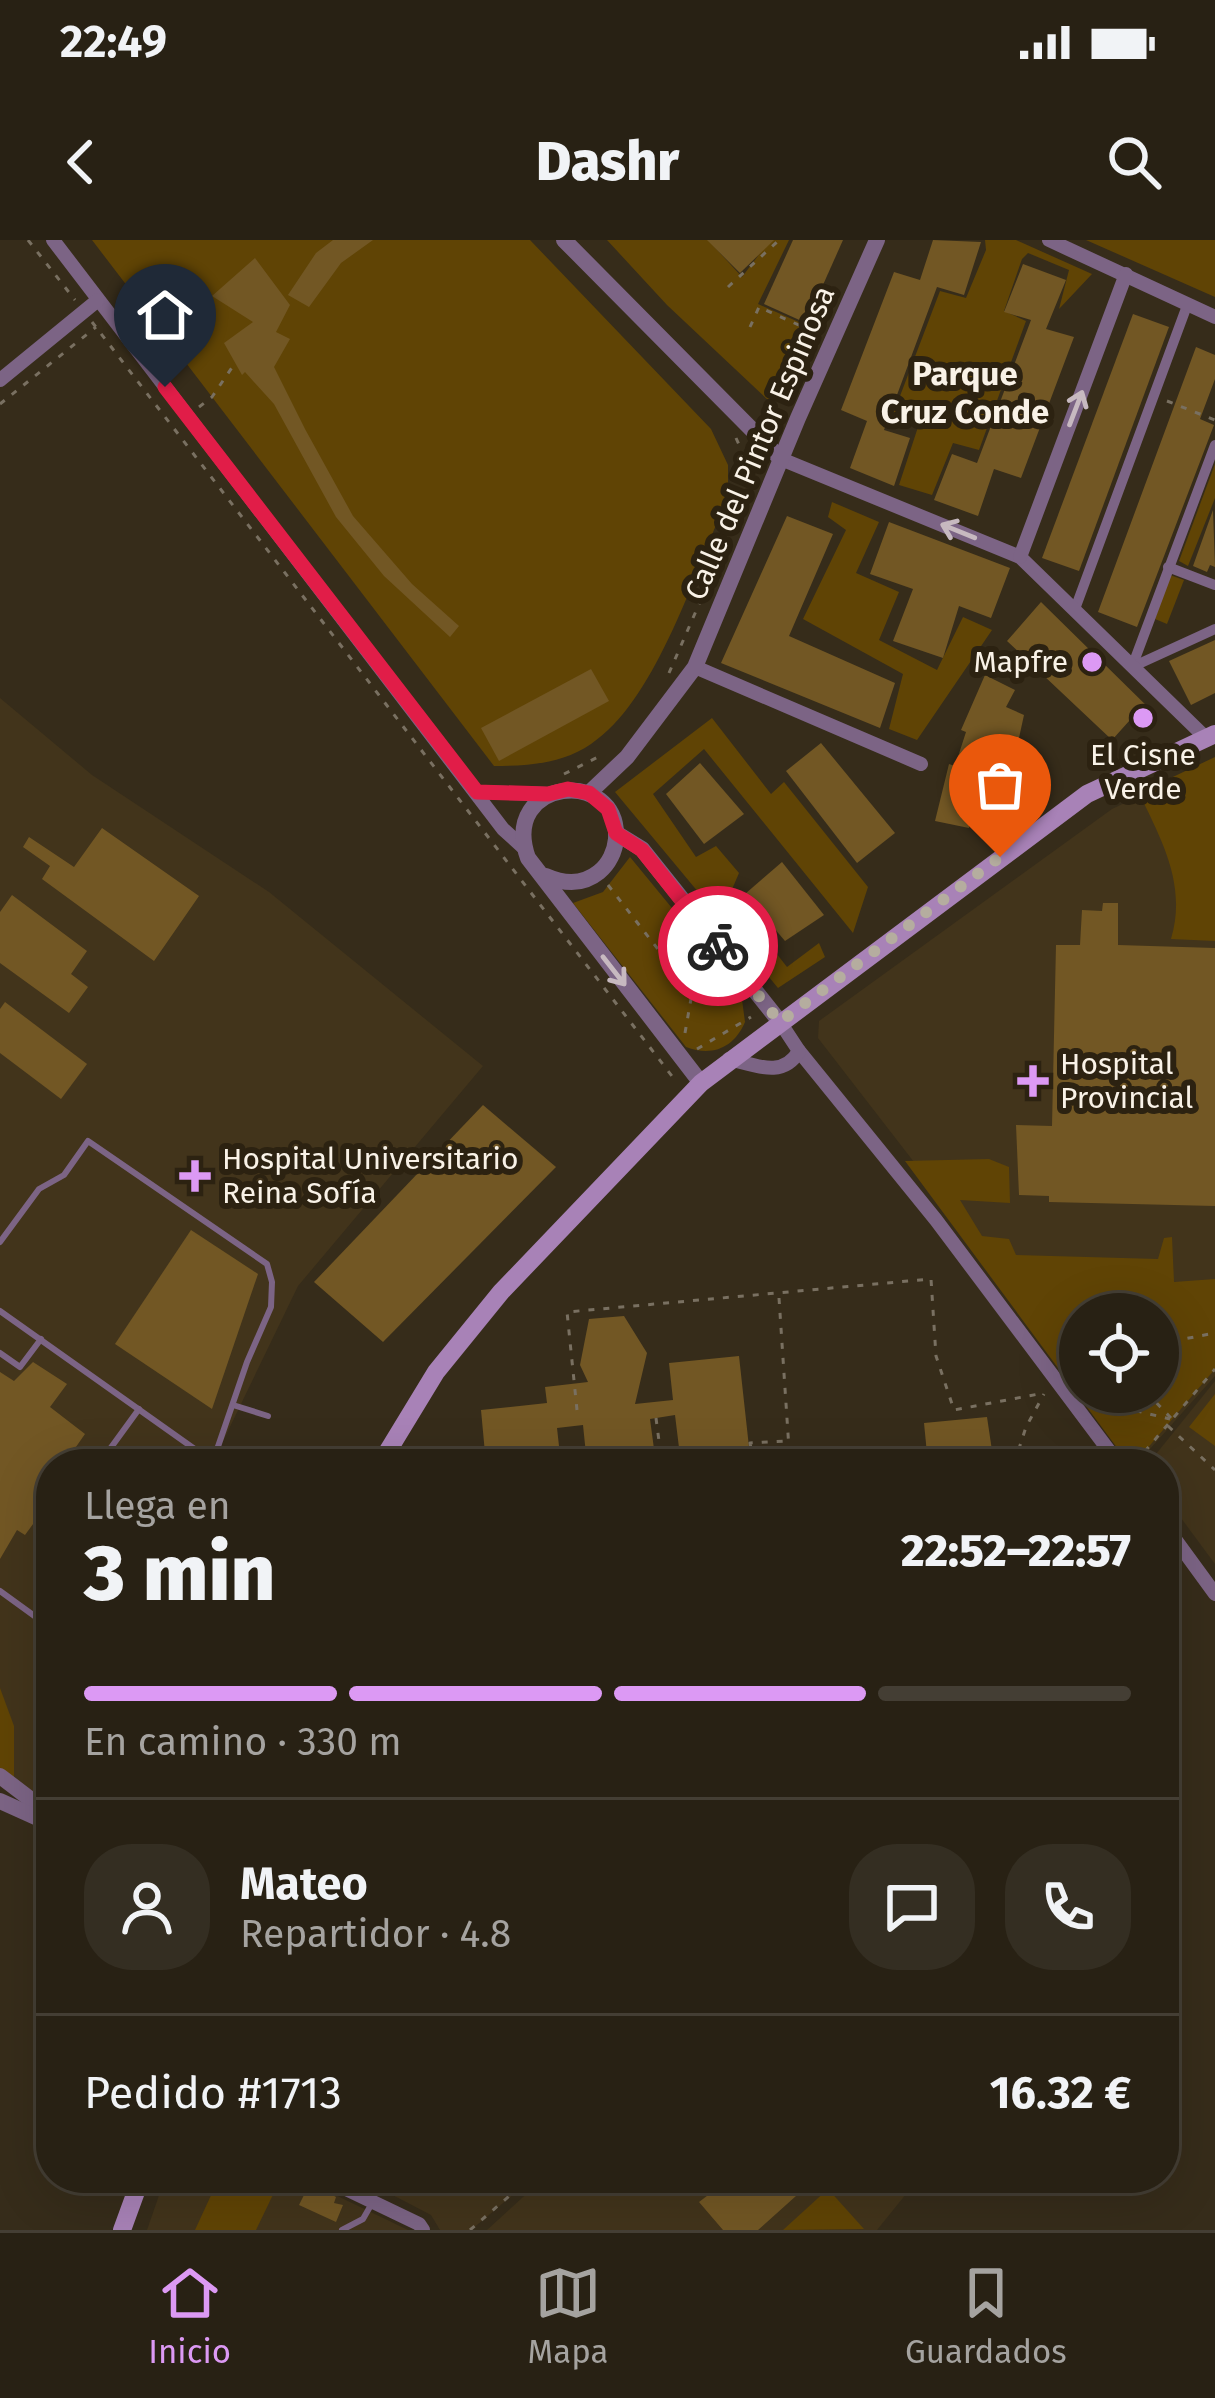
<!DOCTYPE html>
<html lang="es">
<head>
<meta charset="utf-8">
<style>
  body { margin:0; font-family:"Fira Sans",sans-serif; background:#342e22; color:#f1f3f6; height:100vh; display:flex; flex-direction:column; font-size:45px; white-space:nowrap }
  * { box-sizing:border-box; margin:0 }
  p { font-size:39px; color:#a5a3a0 }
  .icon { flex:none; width:66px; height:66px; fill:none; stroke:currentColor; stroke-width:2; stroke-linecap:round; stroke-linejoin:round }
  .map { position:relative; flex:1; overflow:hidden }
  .side { position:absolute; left:36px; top:1209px; width:1143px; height:744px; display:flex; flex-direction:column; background:#282114; border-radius:48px; box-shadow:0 12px 48px #0002,0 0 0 3px #443e34 }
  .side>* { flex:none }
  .tools { position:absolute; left:1059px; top:1053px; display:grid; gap:24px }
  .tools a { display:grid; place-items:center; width:120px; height:120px; border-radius:50%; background:#282114; box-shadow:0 12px 48px #0002,0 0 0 3px #443e34; font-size:60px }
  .pin { position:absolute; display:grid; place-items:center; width:102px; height:102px; color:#fff; margin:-123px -51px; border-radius:50% 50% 50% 0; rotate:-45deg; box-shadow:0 0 12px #0007 }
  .pin .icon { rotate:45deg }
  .courier { position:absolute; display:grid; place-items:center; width:120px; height:120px; margin:-60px; border:9px solid #e11d48; border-radius:50%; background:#fff; color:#222; box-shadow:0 3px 15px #0007 }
  .summary em { font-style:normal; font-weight:800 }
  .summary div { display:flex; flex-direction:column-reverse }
  .summary { display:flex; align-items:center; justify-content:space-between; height:204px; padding:0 48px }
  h1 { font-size:78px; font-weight:800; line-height:90px }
  .bar { display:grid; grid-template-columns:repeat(4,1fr); gap:18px 12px; align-content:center; height:144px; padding:0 48px }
  .bar i { height:15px; border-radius:9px; background:#443e34 }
  .bar .active { background:#dc99f4 }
  .bar p { grid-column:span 4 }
  .line { display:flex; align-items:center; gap:30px; padding:0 48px; border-top:3px solid #443e34 }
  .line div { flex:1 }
  .round { display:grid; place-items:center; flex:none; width:126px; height:126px; border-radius:48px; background:#342e22 }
  .status { display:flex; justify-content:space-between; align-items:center; height:84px; padding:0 60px; background:#282114; direction:ltr }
  .status svg { height:33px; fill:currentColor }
  header { display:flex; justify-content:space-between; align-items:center; height:156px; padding:0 48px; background:#282114; font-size:54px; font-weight:800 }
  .tabs { display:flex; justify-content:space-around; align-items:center; height:168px; border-top:3px solid #443e34; background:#282114; font-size:33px; color:#a5a3a0 }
  .tabs a { display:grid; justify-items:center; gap:6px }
  .tabs .active { color:#dc99f4 }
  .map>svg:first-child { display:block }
  .built { fill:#42341b }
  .green { fill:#604405; fill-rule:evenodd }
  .building { fill:#725724 }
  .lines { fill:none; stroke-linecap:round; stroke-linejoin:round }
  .path { stroke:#797061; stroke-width:3; stroke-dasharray:6 9; stroke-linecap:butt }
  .service { stroke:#7c6485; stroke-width:6 }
  .pedestrian { stroke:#7c6485; stroke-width:10 }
  .minor { stroke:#7c6485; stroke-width:14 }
  .tertiary { stroke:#7c6485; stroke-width:16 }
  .secondary { stroke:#a882b7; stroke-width:18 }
  .oneway { stroke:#c7b9c0 }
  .done { stroke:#b5ad9f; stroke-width:12; stroke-dasharray:0 21.6 }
  .route { stroke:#e11d48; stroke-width:15 }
  .poi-dot { fill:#dc99f4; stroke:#2c2211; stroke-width:4.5 }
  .labels { text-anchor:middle; stroke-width:12; stroke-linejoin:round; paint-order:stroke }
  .street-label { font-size:30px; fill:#f9f2e7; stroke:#2c2211 }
  .poi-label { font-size:30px; fill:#f9f2e7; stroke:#2c2211; text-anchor:start }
  .neighbourhood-label { font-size:33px; font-weight:bold; fill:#f9f2e7; stroke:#2c2211 }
</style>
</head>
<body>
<div class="status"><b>22:49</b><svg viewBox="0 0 49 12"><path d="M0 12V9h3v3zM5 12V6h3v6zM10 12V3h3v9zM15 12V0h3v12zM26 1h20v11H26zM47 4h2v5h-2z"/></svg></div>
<header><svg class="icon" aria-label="back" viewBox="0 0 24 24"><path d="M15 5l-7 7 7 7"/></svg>Dashr<svg class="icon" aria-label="search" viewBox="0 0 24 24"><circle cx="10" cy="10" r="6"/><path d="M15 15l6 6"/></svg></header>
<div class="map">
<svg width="1215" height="1990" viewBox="0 0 1215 1990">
  <rect width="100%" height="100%" fill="#362c1a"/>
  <g class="built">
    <path d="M0,458L92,535L269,652L483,826L298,1046L212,1224H51V1563L0,1531Z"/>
    <path d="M1215,520V1136L1141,1219L1090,1152H1158V1074H1080L982,1010L818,798L819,781L1112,569Z"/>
    <path d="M1215,1141V1324L1164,1255V1224H1148Z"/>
    <path d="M165,1938H300L408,1990H147Z"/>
    <path d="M360,1938H533L471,1990H440L431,1975Z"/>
    <path d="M544,1938H919L877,1990H487Z"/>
  </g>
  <g class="green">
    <path d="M92,0H530L711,189L728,225V256C696,329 657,460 591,504C562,524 527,526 494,526Z"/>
    <path d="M607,0H708L742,37L770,0H789L758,64L810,87L785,150L770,162L667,65Z"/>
    <path d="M985,0H1016L1092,34L1059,69L1069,30L1028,13L1022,19L1004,71L1026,81L979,210L953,203L932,255L899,245L918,187L892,177L940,51L966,58L986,10Z"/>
    <path d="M1086,0H1215V57Z"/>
    <path d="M1215,224V258L1188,326L1179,321Z"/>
    <path d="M832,262L879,282L856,333L899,352L879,400L937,430L963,377L992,390L917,500L889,489L903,434L803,379L846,290L828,277Z"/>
    <path d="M1170,335L1184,340L1167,384L1155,379Z"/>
    <path d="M712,478L771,554L784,542L868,647L853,693L704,509L653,554L696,617L716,606L739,633L730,654L787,727L819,703L825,717L778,748L615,552Z"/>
    <path d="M1215,517V701L1171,699C1187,645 1162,601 1139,553Z"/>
    <path d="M630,617L741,752L745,782C734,808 712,817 686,807L573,663L603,652Z"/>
    <path d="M989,919L1009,927L1010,963L960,960L982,996L1009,999L1016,1015L1158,1019L1164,998L1172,997L1174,1042L1215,1039V1129L1134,1224H1129L905,921ZM1080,1074H1158V1152H1080Z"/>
    <path d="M1215,1154V1206L1189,1187Z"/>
    <path d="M0,1448L14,1486V1540L0,1530Z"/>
    <path d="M219,1938H281L256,1990H195Z"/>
    <path d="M828,1949L864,1989L783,1990Z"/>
  </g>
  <g class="building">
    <path d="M333,0H373L341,23L309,67L288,55L316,13Z"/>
    <path d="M707,0H774L740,33Z"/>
    <path d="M793,0H843L806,83L764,64Z"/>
    <path d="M933,0L981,2L964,55L937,47L884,190L910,198L894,246L850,228L867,181L841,170L894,32L920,40Z"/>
    <path d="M255,18L290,65L276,92L290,99L274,127L305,189L353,276L412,344L459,386L450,397L384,336L336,277L274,164L245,132L242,135L224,103L253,82L212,56Z"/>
    <path d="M1023,24L1066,40L1046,89L1074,97L1021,238L994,229L978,276L934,260L952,214L977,223L1031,80L1004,72Z"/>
    <path d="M1133,74L1169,87L1079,331L1042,318Z"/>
    <path d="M1196,107L1215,115V139L1200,179L1214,185L1137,387L1098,372Z"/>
    <path d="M1213,270L1215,327L1210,325L1207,332L1193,326Z"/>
    <path d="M787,276L833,294L789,396L895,443L880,488L721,423Z"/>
    <path d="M889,282L1010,328L991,378L959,366L943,418L893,401L913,349L870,334Z"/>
    <path d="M1041,362L1154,473L1139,488L1130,480L1112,500L1007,401Z"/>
    <path d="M1215,400V453L1191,465L1169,421Z"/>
    <path d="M591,429L609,461L499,521L481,488Z"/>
    <path d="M985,435L1015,450L1006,467L1024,475L1017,507L1020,509L1009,547L1005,546L1001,561L996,560L992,576L971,570L969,588L935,581L949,524L955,526L966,492L961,490Z"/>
    <path d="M821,503L895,593L857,623L786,531Z"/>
    <path d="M700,523L744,574L704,604L666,554Z"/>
    <path d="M102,588L199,656L154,721L42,639L50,626L23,607L29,597L74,627Z"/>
    <path d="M782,622L824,675L785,701L745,654Z"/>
    <path d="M12,655L87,711L71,734L88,747L69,773L0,723V672Z"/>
    <path d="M1103,663H1118V705L1215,708V966L1049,962V956L1019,955L1016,885L1052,886L1056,705H1080L1082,670L1102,671Z"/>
    <path d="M5,762L87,824L61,859L0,813V769Z"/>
    <path d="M483,865L556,927L383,1102L314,1042Z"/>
    <path d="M191,990L258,1034L212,1169L115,1104Z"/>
    <path d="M624,1076L647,1113L635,1164L673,1160L669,1123L739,1116L749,1207L735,1209L736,1224H681L675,1175L650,1179L656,1224H587L583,1185L557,1188L561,1224H486L481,1170L547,1163L545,1147L588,1142L580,1125L589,1079Z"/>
    <path d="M33,1122L67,1144L50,1167L85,1194L64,1224H51V1242L45,1250L50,1253L41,1266L44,1269L25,1295L17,1290L0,1319V1132L14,1141Z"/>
    <path d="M987,1177L994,1224H928L924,1183Z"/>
    <path d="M714,1938H798L806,1947L758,1990H723L699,1962L720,1946Z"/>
    <path d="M310,1943L336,1957L334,1963L343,1965L336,1982L299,1965Z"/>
  </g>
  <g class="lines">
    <g class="path">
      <path d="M28,0L75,60"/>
      <path d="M728,47L778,1"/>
      <path d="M92,82L675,840"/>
      <path d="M750,87L759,67L814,92"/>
      <path d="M1167,161L1215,180"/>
      <path d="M0,164L96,87"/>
      <path d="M199,167L212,157L235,123"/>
      <path d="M736,198L748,225L750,246"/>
      <path d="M669,433L737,277"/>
      <path d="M564,534L604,514"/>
      <path d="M608,645L692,753"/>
      <path d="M685,793L692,753L730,746"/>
      <path d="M697,809L751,777"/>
      <path d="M779,1058L790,1224"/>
      <path d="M1158,1104L1215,1093"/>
      <path d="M1064,1122L1080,1119"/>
      <path d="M1146,1152L1171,1178"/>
      <path d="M1092,1160L1170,1179"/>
      <path d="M577,1170L567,1072L931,1039L936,1116L954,1170L1044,1153"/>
      <path d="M656,1178L662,1224"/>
      <path d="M1168,1186L1215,1230"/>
      <path d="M1135,1223L1215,1129"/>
      <path d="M738,1224L737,1210L751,1208L750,1203L786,1201"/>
      <path d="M1014,1224L1026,1187L1044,1154"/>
      <path d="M380,1950L477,1938"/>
      <path d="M470,1990L530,1938"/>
    </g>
    <g class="service">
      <path d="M0,1002L39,949L64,935L88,901L267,1024L272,1042L271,1067L247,1122L212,1224"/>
      <path d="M0,1071L213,1222"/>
      <path d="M0,1113L20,1127L41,1099"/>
      <path d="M233,1165L268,1176"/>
      <path d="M99,1224L139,1169"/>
      <path d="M51,1313L46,1341L51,1365"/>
      <path d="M0,1351L51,1388"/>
      <path d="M51,1617L46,1629L51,1633"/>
      <path d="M342,1990L363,1979L371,1965"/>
    </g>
    <g class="pedestrian">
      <path d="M1168,327L1215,345"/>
      <path d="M1075,369L1188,63"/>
      <path d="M1132,427L1215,205"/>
      <path d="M1132,427L1215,389"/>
    </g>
    <g class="minor">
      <path d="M53,0L503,589L525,609"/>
      <path d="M1049,0L1215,77"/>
      <path d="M0,140L98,60"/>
      <path d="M781,219L1020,317L1206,498"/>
      <path d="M1020,317L1126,34"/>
      <path d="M695,427L921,524"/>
      <path d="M477,552L548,554"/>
      <path d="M799,811L936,980L1119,1224"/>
      <path d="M729,819C755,825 783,839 799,811L780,782"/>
      <path d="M1164,1284L1215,1354"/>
      <path d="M323,1938L419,1984L423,1990"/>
    </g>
    <g class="tertiary">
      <path d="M564,0L781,219"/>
      <path d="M589,553L627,517L695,427L798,178L877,0"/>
      <path d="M616,593L642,609L780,782"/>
      <path d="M546,636C564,644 583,645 599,632C609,624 615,611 616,599C620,526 499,538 528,618L701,843"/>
      <path d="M0,1536L51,1575"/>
      <path d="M0,1561L51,1584"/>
    </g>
    <g class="secondary">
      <path d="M380,1224L436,1132L501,1052L701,843L1087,554L1215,494"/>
      <path d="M122,1990L141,1938"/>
    </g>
  </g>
  <defs><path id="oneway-shaft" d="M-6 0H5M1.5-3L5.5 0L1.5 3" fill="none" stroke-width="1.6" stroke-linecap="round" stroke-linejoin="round" transform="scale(3)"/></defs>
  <g class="oneway">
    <use href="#oneway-shaft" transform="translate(1076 168) rotate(-69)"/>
    <use href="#oneway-shaft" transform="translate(958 291) rotate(-158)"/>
    <use href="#oneway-shaft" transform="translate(614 731) rotate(52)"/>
  </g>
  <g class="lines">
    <path class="done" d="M718,706L780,782L1000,617"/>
    <path class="route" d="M165,147L477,552L548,554L568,549L589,553L608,569L616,593L642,610L718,706"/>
  </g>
  <g class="poi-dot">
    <circle cx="1092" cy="422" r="12"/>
    <circle cx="1143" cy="478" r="12"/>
    <path d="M1027 823h12v12h12v12h-12v12h-12v-12h-12v-12h12z"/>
    <path d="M189 918h12v12h12v12h-12v12h-12v-12h-12v-12h12z"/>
  </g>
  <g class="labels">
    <g class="street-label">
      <text transform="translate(760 203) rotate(-67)" y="10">Calle del Pintor Espinosa</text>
    </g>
    <g class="poi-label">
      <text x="1068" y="432" text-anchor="end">Mapfre</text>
      <text x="1143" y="525" text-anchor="middle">El Cisne<tspan x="1143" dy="34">Verde</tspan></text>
      <text x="1060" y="834">Hospital<tspan x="1060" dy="34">Provincial</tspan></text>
      <text x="222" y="929">Hospital Universitario<tspan x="222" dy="34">Reina Sofía</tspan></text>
    </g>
    <g class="neighbourhood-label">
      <text x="965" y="145">Parque<tspan x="965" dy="38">Cruz Conde</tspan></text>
    </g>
  </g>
</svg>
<div class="tools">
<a><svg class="icon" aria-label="locate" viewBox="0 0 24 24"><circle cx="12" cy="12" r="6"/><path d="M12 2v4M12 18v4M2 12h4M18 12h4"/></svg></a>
</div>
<div class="pin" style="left:1000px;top:617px;background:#ea580c"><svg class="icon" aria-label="bag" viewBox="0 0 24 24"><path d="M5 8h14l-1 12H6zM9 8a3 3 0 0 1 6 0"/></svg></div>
<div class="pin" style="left:165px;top:147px;background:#1f2937"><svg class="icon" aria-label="home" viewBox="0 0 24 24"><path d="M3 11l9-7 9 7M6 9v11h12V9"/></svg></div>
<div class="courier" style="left:718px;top:706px"><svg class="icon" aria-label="bike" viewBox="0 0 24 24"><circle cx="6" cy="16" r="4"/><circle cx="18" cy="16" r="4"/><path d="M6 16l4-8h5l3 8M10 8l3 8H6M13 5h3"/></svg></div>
<section class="side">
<div class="summary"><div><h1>3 min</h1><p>Llega en</p></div><em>22:52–22:57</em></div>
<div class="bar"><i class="active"></i><i class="active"></i><i class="active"></i><i></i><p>En camino · 330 m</p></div>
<div class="line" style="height:216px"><a class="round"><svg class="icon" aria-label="person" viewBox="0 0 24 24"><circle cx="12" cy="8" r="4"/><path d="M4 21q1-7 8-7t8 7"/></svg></a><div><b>Mateo</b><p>Repartidor · 4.8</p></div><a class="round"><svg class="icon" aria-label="chat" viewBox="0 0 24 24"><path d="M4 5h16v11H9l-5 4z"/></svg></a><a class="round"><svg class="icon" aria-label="phone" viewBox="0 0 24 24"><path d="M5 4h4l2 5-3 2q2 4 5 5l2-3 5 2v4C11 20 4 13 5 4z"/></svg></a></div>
<div class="line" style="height:156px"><div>Pedido #1713</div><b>16.32 €</b></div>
</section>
</div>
<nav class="tabs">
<a class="active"><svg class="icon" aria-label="home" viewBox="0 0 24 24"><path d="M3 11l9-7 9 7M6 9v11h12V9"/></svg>Inicio</a>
<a><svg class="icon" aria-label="map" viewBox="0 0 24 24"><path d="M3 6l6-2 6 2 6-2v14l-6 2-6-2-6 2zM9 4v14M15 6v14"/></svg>Mapa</a>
<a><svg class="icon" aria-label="saved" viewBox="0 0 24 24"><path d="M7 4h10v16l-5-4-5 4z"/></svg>Guardados</a>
</nav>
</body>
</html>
